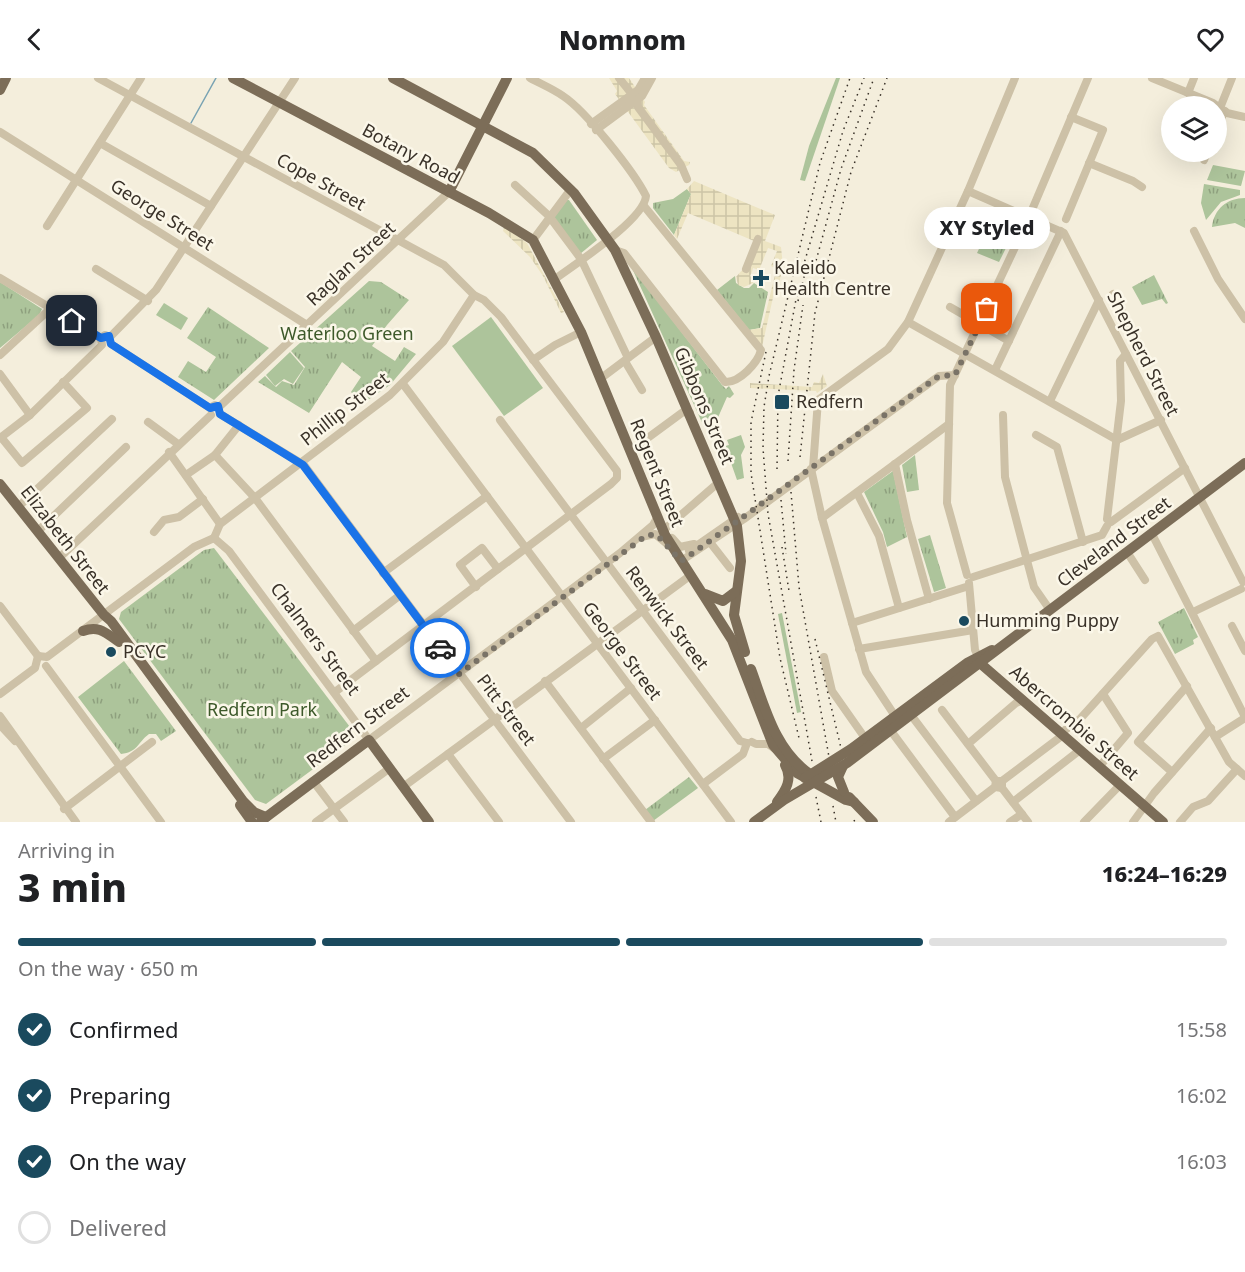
<!DOCTYPE html>
<html lang="en">
<head>
<meta charset="utf-8">
<style>
  body { margin:0; font-family:"Noto Sans",sans-serif; background:#f6f6f6; color:#202124; height:100vh; display:flex; flex-direction:column; font-size:22px; white-space:nowrap }
  * { box-sizing:border-box; margin:0 }
  p { font-size:20px; color:#757577 }
  .icon { flex:none; width:33px; height:33px; fill:none; stroke:currentColor; stroke-width:2; stroke-linecap:round; stroke-linejoin:round }
  .map { position:relative; height:744px; overflow:hidden }
  .side { display:flex; flex-direction:column; background:#fff; flex:1 }
  .side>* { flex:none }
  .buttons { position:absolute; left:1161px; top:18px; display:grid; gap:12px }
  .buttons a { display:grid; place-items:center; width:66px; height:66px; border-radius:50%; background:#fff; box-shadow:0 6px 24px #0002; font-size:30px }
  .pin { position:absolute; display:grid; place-items:center; width:51px; height:51px; color:#fff; margin:-26px; border-radius:12px; box-shadow:0 3px 9px #0006 }
  .courier { position:absolute; display:grid; place-items:center; width:60px; height:60px; margin:-30px; border:4px solid #1a73e8; border-radius:50%; background:#fff; color:#222; box-shadow:0 2px 8px #0007 }
  .bubble { position:absolute; height:42px; border-radius:21px; background:#fff; box-shadow:0 6px 24px #0002; font-size:20px; font-weight:800; line-height:42px; text-align:center }
  .summary em { font-style:normal; font-weight:800 }
  .summary div { display:flex; flex-direction:column-reverse }
  .summary { display:flex; align-items:center; justify-content:space-between; height:102px; padding:0 18px }
  h1 { font-size:39px; font-weight:800; line-height:45px }
  .bar { display:grid; grid-template-columns:repeat(4,1fr); gap:9px 6px; align-content:center; height:72px; padding:0 18px }
  .bar i { height:8px; border-radius:4px; background:#e0e0e0 }
  .bar .current { background:#1a4a5e }
  .bar p { grid-column:span 4 }
  ol { padding:0 18px; list-style:none }
  li { display:flex; align-items:center; gap:18px; height:66px }
  li p { margin-inline-start:auto }
  li .icon { padding:6px; border-radius:50%; background:#1a4a5e; color:#fff; stroke-width:4 }
  li:last-child { color:#757577 }
  li i { width:33px; height:33px; border:3px solid #e0e0e0; border-radius:50% }
  header { display:flex; justify-content:space-between; align-items:center; height:78px; padding:0 18px; background:#fff; font-size:27px; font-weight:800 }
  .map>svg:first-child { display:block }
  .green { fill:#adc49b }
  .park { fill:url(#park-tufts) }
  .plaza { fill:url(#plaza-grid) }
  .lines { fill:none; stroke-linecap:round; stroke-linejoin:round }
  .stream { stroke:#79a3b3; stroke-width:1.5 }
  .minor { stroke:#cdc1a7; stroke-width:8 }
  .major { stroke:#7c6d58; stroke-width:10 }
  .rail { stroke:#393128; stroke-width:1.5; stroke-dasharray:1.5 4.5; stroke-linecap:butt }
  .done { stroke:#7a7367; stroke-width:6; stroke-dasharray:0 10.8 }
  .route { stroke:#1a73e8; stroke-width:8 }
  .poi-dot { fill:#1a4a5e; stroke:#fbf7e9; stroke-width:2 }
  .labels { text-anchor:middle; stroke-width:5; stroke-linejoin:round; paint-order:stroke }
  .street-label { font-size:18px; fill:#393128; stroke:#fbf7e9 }
  .poi-label { font-size:18px; fill:#393128; stroke:#fbf7e9; text-anchor:start }
  .park-label { font-size:18px; fill:#3d592a; stroke:#fbf7e9 }
</style>
</head>
<body>
<header><svg class="icon" aria-label="back" viewBox="0 0 24 24"><path d="M15 5l-7 7 7 7"/></svg>Nomnom<svg class="icon" aria-label="heart" viewBox="0 0 24 24"><path d="M12 20l-8-8c-3-5 5-10 8-4 3-6 11-1 8 4z"/></svg></header>
<div class="map">
<svg width="1245" height="744" viewBox="0 0 1245 744">
  <defs>
    <pattern id="park-tufts" width="24" height="20" patternUnits="userSpaceOnUse" patternTransform="scale(1.5)"><rect width="24" height="20" fill="#adc49b"/><path d="M3 7l-1-3M5 7V3M7 7l1-3M15 17l-1-3M17 17v-4M19 17l1-3" fill="none" stroke="#8ea07e"/></pattern>
    <pattern id="plaza-grid" width="8" height="8" patternUnits="userSpaceOnUse" patternTransform="scale(1.5)"><rect width="8" height="8" fill="#ede4c2"/><path d="M0 4h8M4 0v8" fill="none" stroke="#ccc4a7"/></pattern>
  </defs>
  <rect width="100%" height="100%" fill="#f4eedc"/>
  <g class="green">
    <path d="M836,0H840L805,103L800,102L809,68Z"/>
    <path d="M164,225L188,240L181,252L156,237Z"/>
    <path d="M491,239L543,310L504,338L452,268Z"/>
    <path d="M290,274L304,290L293,306L284,301L275,308L266,297Z"/>
    <path d="M741,357L745,369L741,377L744,400L737,402L725,368L729,367L727,362Z"/>
    <path d="M782,535L801,634L797,635L778,536Z"/>
  </g>
  <g class="park">
    <path d="M1213,87L1245,93L1241,108L1207,102Z"/>
    <path d="M1204,106L1240,112V117L1221,124L1206,142L1201,125Z"/>
    <path d="M687,111L691,116L674,157L653,130V125L673,121Z"/>
    <path d="M1245,120V150L1235,145L1212,149C1214,131 1227,120 1245,120Z"/>
    <path d="M566,122H569L597,162L580,176L553,138Z"/>
    <path d="M998,131L1020,142L999,184L977,175Z"/>
    <path d="M631,188L722,307L726,311L729,308L734,316L730,320L727,319L716,344L704,349Z"/>
    <path d="M1154,197L1168,225L1166,226L1162,221L1142,227L1132,209Z"/>
    <path d="M735,198L736,205L744,210H749L754,205L768,214L760,250L749,252L717,212Z"/>
    <path d="M369,203L381,204L409,222L387,247L372,268L395,283L404,269L416,276L390,307L362,326L351,314L361,299L342,284L309,335L258,304L265,298L276,309L282,303L294,307L305,289L291,273Z"/>
    <path d="M0,204L42,231L39,237L0,270Z"/>
    <path d="M208,229L269,270L214,322L178,299L188,283L206,294L216,279L187,260Z"/>
    <path d="M915,377L919,412L907,414L902,387Z"/>
    <path d="M893,393L907,459L887,469L883,454L864,414Z"/>
    <path d="M930,457L946,510L934,514L918,461Z"/>
    <path d="M214,470L353,653L351,663L266,726L255,722L119,541L121,534L204,472Z"/>
    <path d="M1184,530L1198,559L1193,562L1194,566L1175,576L1158,544Z"/>
    <path d="M124,583L176,653L161,663L156,656H149C137,665 138,674 121,676L78,619Z"/>
    <path d="M689,699L698,710L653,743L645,732Z"/>
  </g>
  <g class="plaza">
    <path d="M609,0H629L645,24L644,27L684,83L690,84L689,87L676,94L669,90L615,16L617,13Z"/>
    <path d="M694,103L775,137L765,163L781,169L783,188L777,215H774L762,269L749,252L762,250L775,197V190L771,188L777,173L768,170L759,192L753,190L752,194L750,198L754,201L753,205L744,209L738,207L736,199L743,191L754,163L688,135L677,161L674,157L691,116L687,111Z"/>
    <path d="M504,149L527,165L564,234L561,235L543,198L530,179L503,153Z"/>
    <path d="M823,296L827,308L817,315L816,313L750,310V305L812,309L814,304L819,305Z"/>
  </g>
  <g class="lines">
    <path class="stream" d="M191,45L216,0"/>
    <g class="minor">
      <path d="M98,0L444,187L474,217L484,222L501,239L617,393V400L611,406L335,614"/>
      <path d="M530,0C541,6 553,11 563,18C586,33 634,94 646,118C644,142 575,186 555,201"/>
      <path d="M619,0L631,15"/>
      <path d="M1152,0L1213,25L1227,35L1245,39"/>
      <path d="M1188,15L1194,0"/>
      <path d="M637,22L638,29L681,87L687,101"/>
      <path d="M1220,30L1232,0"/>
      <path d="M591,46L638,12L645,0"/>
      <path d="M1216,50L1225,33"/>
      <path d="M596,52L642,18L652,0"/>
      <path d="M0,54L307,247"/>
      <path d="M100,65L211,128"/>
      <path d="M1204,82L1207,74"/>
      <path d="M1089,85L1133,103L1142,109"/>
      <path d="M515,107L549,138L581,181L628,280"/>
      <path d="M968,113L1064,155L1243,504"/>
      <path d="M1066,141L1103,52L1071,39"/>
      <path d="M47,148L141,0"/>
      <path d="M1194,153L1218,201L1245,241"/>
      <path d="M533,162L571,111"/>
      <path d="M615,172L624,175L725,304C739,305 758,285 761,272L644,128"/>
      <path d="M96,191L148,223"/>
      <path d="M746,191L758,161"/>
      <path d="M0,200L101,260"/>
      <path d="M1113,216L1131,251"/>
      <path d="M950,229L1009,263"/>
      <path d="M908,244L1117,362L1161,342"/>
      <path d="M101,260L105,257L110,259L156,212L295,0"/>
      <path d="M111,266L210,330"/>
      <path d="M0,277L51,230"/>
      <path d="M533,282L555,267L581,254"/>
      <path d="M626,285L642,312"/>
      <path d="M995,292L1061,153"/>
      <path d="M0,296L30,337"/>
      <path d="M600,301L656,259"/>
      <path d="M403,306L731,744"/>
      <path d="M1050,323L1099,222"/>
      <path d="M210,330L215,327L219,329L449,114"/>
      <path d="M220,336L304,387L571,744"/>
      <path d="M1003,337L1005,399L1034,509L1050,532"/>
      <path d="M500,342L740,663L747,665"/>
      <path d="M148,344L178,366"/>
      <path d="M1036,357L1057,369L1083,464"/>
      <path d="M1,359L22,385L87,330L63,304"/>
      <path d="M0,360L30,337L102,267L101,260"/>
      <path d="M630,373L683,334L690,335"/>
      <path d="M169,374L220,446"/>
      <path d="M215,377L255,420L376,583"/>
      <path d="M895,386L907,442L929,521"/>
      <path d="M813,390L818,322L888,271L908,244L968,113L1015,0"/>
      <path d="M811,391L822,440L866,594L895,638"/>
      <path d="M186,397L215,377L239,347"/>
      <path d="M857,415L879,458L899,530"/>
      <path d="M18,429L112,341"/>
      <path d="M822,440L949,346"/>
      <path d="M1107,441L1121,323L1120,283L1126,276"/>
      <path d="M1111,444L1185,390"/>
      <path d="M666,450L719,404"/>
      <path d="M38,453L126,369"/>
      <path d="M154,454L164,442L179,439L203,421"/>
      <path d="M1152,456L1245,639"/>
      <path d="M641,459L655,456L667,466"/>
      <path d="M214,460L229,473L369,662L620,475L653,447L657,440"/>
      <path d="M214,460L220,446L390,317L443,264L474,217"/>
      <path d="M672,460L680,469L694,466"/>
      <path d="M709,463L730,490"/>
      <path d="M689,473L738,439"/>
      <path d="M1127,474L1145,502"/>
      <path d="M59,480L211,337"/>
      <path d="M681,483L744,441L939,298L955,297"/>
      <path d="M383,495L487,418"/>
      <path d="M967,497L947,425L950,307L1026,146L1088,0"/>
      <path d="M973,499L1102,457L1107,448"/>
      <path d="M969,505L975,572L978,578"/>
      <path d="M476,509L460,487L482,470L498,491"/>
      <path d="M0,528L38,578"/>
      <path d="M1193,534L1241,511"/>
      <path d="M852,545L969,508"/>
      <path d="M1232,548L1245,573"/>
      <path d="M353,553L399,518"/>
      <path d="M859,571L973,552"/>
      <path d="M38,578L47,579L194,469L214,460"/>
      <path d="M824,579L832,613L865,660"/>
      <path d="M46,588L161,744"/>
      <path d="M545,603L651,744"/>
      <path d="M0,616L35,590L38,578"/>
      <path d="M942,632L996,703"/>
      <path d="M911,637L976,723"/>
      <path d="M0,638L76,744"/>
      <path d="M0,647L15,663"/>
      <path d="M581,650L631,610"/>
      <path d="M891,653L955,739"/>
      <path d="M1061,655L1080,641L1152,561L1158,558L1229,684L1245,698"/>
      <path d="M1215,659L1245,640"/>
      <path d="M752,664L756,666H768L775,671"/>
      <path d="M968,666L1016,625L1023,622"/>
      <path d="M448,676L499,744"/>
      <path d="M603,681L655,642"/>
      <path d="M1099,689L1128,655L1103,616"/>
      <path d="M1172,694L1138,664L1187,608"/>
      <path d="M313,703L344,744"/>
      <path d="M1002,703L1063,657"/>
      <path d="M703,706L743,676L747,665"/>
      <path d="M403,709L691,497"/>
      <path d="M1002,710L1028,744"/>
      <path d="M1013,724L1080,672"/>
      <path d="M64,731L152,664"/>
      <path d="M316,744L390,690"/>
      <path d="M949,744L995,709L996,703H1002V710L995,709"/>
      <path d="M1010,744L1022,736"/>
      <path d="M1084,744L1120,707"/>
      <path d="M1133,744L1154,715L1211,650"/>
      <path d="M1180,744L1193,729L1208,723L1237,691"/>
    </g>
    <g class="major">
      <path d="M233,0L489,135L533,162L581,254L665,457L732,562L773,667L797,695L846,722L854,724"/>
      <path d="M393,0L533,75L574,115L615,172L656,259L737,448L741,483L734,537L745,574"/>
      <path d="M0,12L6,0"/>
      <path d="M449,114L507,0"/>
      <path d="M0,406L104,537L111,543L243,723L254,734L266,739"/>
      <path d="M705,516L723,523L735,514"/>
      <path d="M83,553C99,547 106,555 119,564"/>
      <path d="M981,586L1163,744"/>
      <path d="M751,591C765,629 775,672 810,696"/>
      <path d="M843,688L838,699L844,714"/>
      <path d="M805,700L851,671L967,585L992,572"/>
      <path d="M849,719L873,744"/>
      <path d="M777,724C786,712 793,701 785,687"/>
      <path d="M240,727L252,744"/>
      <path d="M261,743L369,662L429,744"/>
      <path d="M754,744L784,722L847,685L1245,385"/>
    </g>
    <g class="rail">
      <path d="M803,189L843,53L864,0"/>
      <path d="M813,194L841,91L874,0"/>
      <path d="M798,223L808,183"/>
      <path d="M766,274L751,344V395L780,580L799,660"/>
      <path d="M800,379L815,235L851,94L887,0"/>
      <path d="M788,383L794,292L803,227"/>
      <path d="M777,391L778,318L797,216"/>
      <path d="M791,414L799,509L829,679"/>
      <path d="M781,422L786,476"/>
      <path d="M782,469L789,513"/>
      <path d="M815,561L841,670"/>
      <path d="M812,683L768,436L763,370L764,329L769,298L820,85L850,0"/>
      <path d="M816,719L821,744"/>
      <path d="M833,728L836,744"/>
      <path d="M854,742L855,744"/>
    </g>
  </g>
  <g class="lines">
    <path class="done" d="M440,570L459,596L647,457H657L681,483L686,480L939,298L955,297L987,231"/>
    <path class="route" d="M72,243L101,260L109,258L111,266L210,330L218,328L220,336L303,387L440,570"/>
  </g>
  <g class="poi-dot">
    <path d="M758 191h6v6h6v6h-6v6h-6v-6h-6v-6h6z"/>
    <rect x="774" y="316" width="16" height="16" rx="3"/>
    <circle cx="964" cy="543" r="6"/>
    <circle cx="111" cy="574" r="6"/>
  </g>
  <g class="labels">
    <g class="street-label">
      <text transform="translate(411 76) rotate(28)" y="6">Botany Road</text>
      <text transform="translate(321 104) rotate(29)" y="6">Cope Street</text>
      <text transform="translate(162 137) rotate(32)" y="6">George Street</text>
      <text transform="translate(351 186) rotate(-43)" y="6">Raglan Street</text>
      <text transform="translate(1143 276) rotate(63)" y="6">Shepherd Street</text>
      <text transform="translate(704 328) rotate(67)" y="6">Gibbons Street</text>
      <text transform="translate(345 331) rotate(-38)" y="6">Phillip Street</text>
      <text transform="translate(657 395) rotate(68)" y="6">Regent Street</text>
      <text transform="translate(65 462) rotate(52)" y="6">Elizabeth Street</text>
      <text transform="translate(1114 464) rotate(-37)" y="6">Cleveland Street</text>
      <text transform="translate(667 540) rotate(53)" y="6">Renwick Street</text>
      <text transform="translate(315 561) rotate(53)" y="6">Chalmers Street</text>
      <text transform="translate(622 573) rotate(53)" y="6">George Street</text>
      <text transform="translate(506 632) rotate(53)" y="6">Pitt Street</text>
      <text transform="translate(1074 645) rotate(41)" y="6">Abercrombie Street</text>
      <text transform="translate(358 649) rotate(-37)" y="6">Redfern Street</text>
    </g>
    <g class="poi-label">
      <text x="774" y="196">Kaleido<tspan x="774" dy="21">Health Centre</tspan></text>
      <text x="796" y="330">Redfern</text>
      <text x="976" y="549">Humming Puppy</text>
      <text x="123" y="580">PCYC</text>
    </g>
    <g class="park-label">
      <text x="347" y="262">Waterloo Green</text>
      <text x="262" y="638">Redfern Park</text>
    </g>
  </g>
</svg>
<div class="buttons">
<a><svg class="icon" aria-label="layers" viewBox="0 0 24 24"><path d="M12 4l9 5-9 5-9-5zM3 14l9 5 9-5"/></svg></a>
</div>
<div class="pin" style="left:987px;top:231px;background:#ea580c"><svg class="icon" aria-label="bag" viewBox="0 0 24 24"><path d="M5 8h14l-1 12H6zM9 8a3 3 0 0 1 6 0"/></svg></div>
<div class="pin" style="left:72px;top:243px;background:#1f2937"><svg class="icon" aria-label="home" viewBox="0 0 24 24"><path d="M3 11l9-7 9 7M6 9v11h12V9"/></svg></div>
<div class="courier" style="left:440px;top:570px"><svg class="icon" aria-label="car" viewBox="0 0 24 24"><path d="M5 17H2v-5l4-1 3-4h7l3 4 3 1v5h-3M9 17h6M6 11h13"/><circle cx="7" cy="17" r="2"/><circle cx="17" cy="17" r="2"/></svg></div>
<div class="bubble" style="left:924px;top:129px;width:126px">XY Styled</div>
</div>
<section class="side">
<div class="summary"><div><h1>3 min</h1><p>Arriving in</p></div><em>16:24–16:29</em></div>
<div class="bar"><i class="current"></i><i class="current"></i><i class="current"></i><i></i><p>On the way · 650 m</p></div>
<ol>
<li><svg class="icon" aria-label="check" viewBox="0 0 24 24"><path d="M5 12l5 5 9-10"/></svg>Confirmed<p>15:58</p></li>
<li><svg class="icon" aria-label="check" viewBox="0 0 24 24"><path d="M5 12l5 5 9-10"/></svg>Preparing<p>16:02</p></li>
<li><svg class="icon" aria-label="check" viewBox="0 0 24 24"><path d="M5 12l5 5 9-10"/></svg>On the way<p>16:03</p></li>
<li><i></i>Delivered</li>
</ol>
</section>
</body>
</html>
